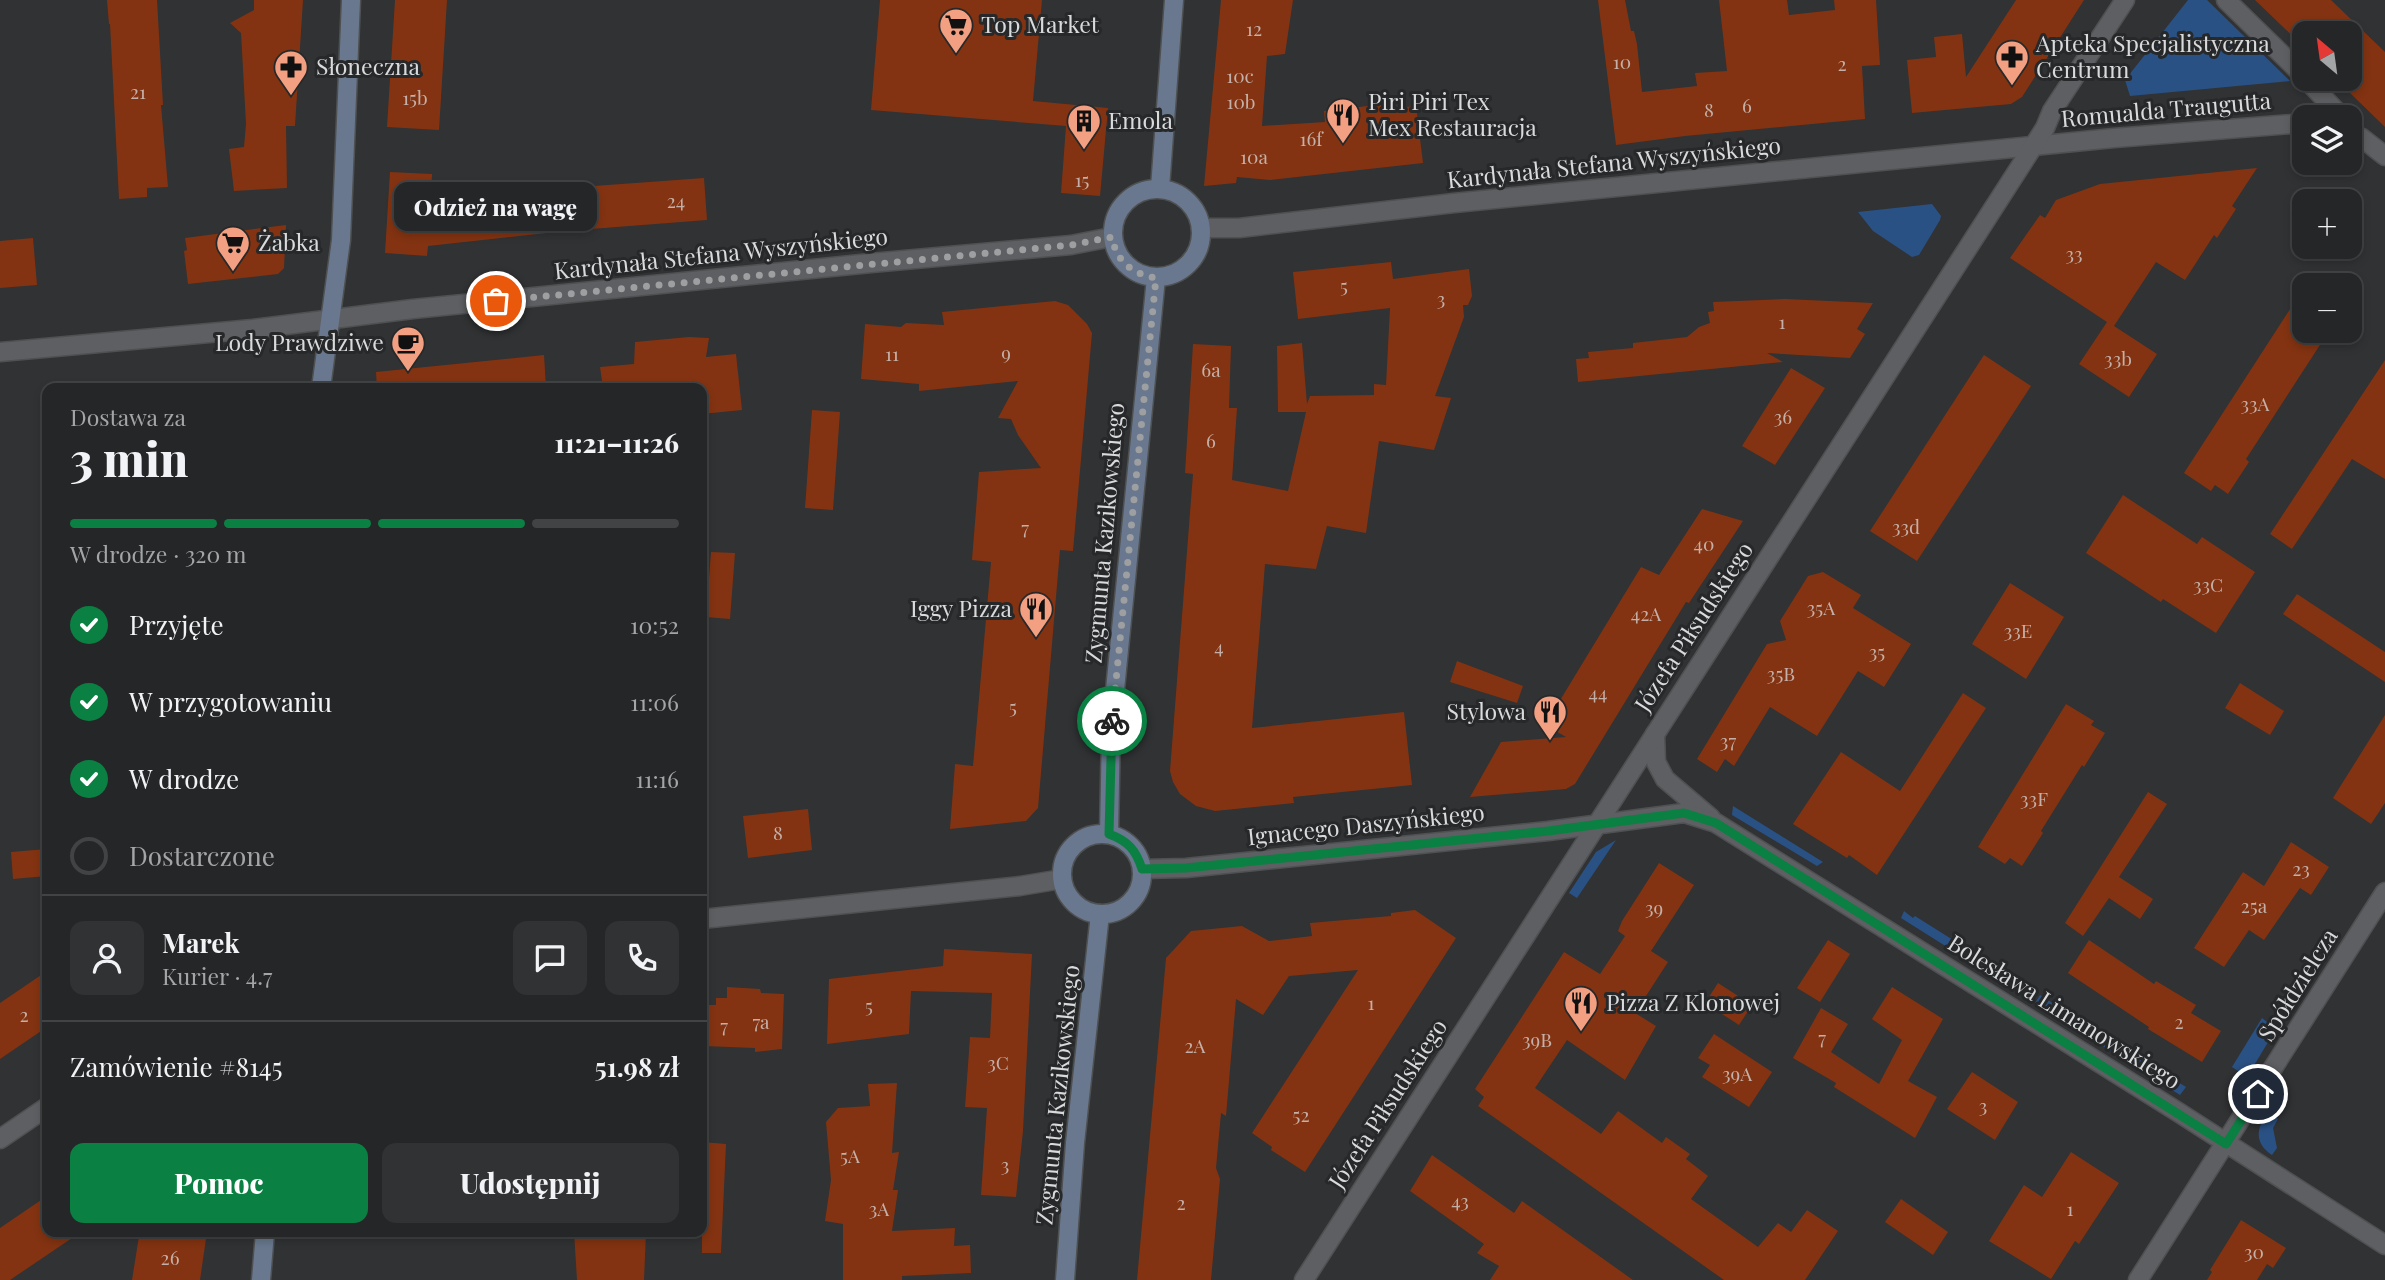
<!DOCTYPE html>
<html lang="pl">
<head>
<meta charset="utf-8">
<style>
  body { margin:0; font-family:"Playfair Display",serif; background:#303233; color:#f1f3f6; height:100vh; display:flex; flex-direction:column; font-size:26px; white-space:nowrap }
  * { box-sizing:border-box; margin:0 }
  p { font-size:23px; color:#a3a5a7 }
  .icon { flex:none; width:38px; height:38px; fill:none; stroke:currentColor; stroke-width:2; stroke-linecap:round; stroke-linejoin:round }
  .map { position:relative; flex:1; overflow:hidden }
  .drawer { position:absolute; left:42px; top:383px; width:665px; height:854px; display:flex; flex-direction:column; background:#242627; border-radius:14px; box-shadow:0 4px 10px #0003,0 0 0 2px #414344 }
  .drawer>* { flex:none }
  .needle { width:46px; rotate:331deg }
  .fabs { position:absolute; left:2292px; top:21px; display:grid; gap:14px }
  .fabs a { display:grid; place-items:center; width:70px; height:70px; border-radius:14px; background:#242627; box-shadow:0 4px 10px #0003,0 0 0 2px #414344; font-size:35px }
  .pin { position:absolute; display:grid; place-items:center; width:60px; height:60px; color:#fff; margin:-30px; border:4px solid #fff; border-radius:50%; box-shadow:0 2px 7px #0007 }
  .courier { position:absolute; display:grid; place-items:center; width:70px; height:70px; margin:-35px; border:5px solid #0b8043; border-radius:50%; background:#fff; color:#222; box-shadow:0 2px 9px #0007 }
  .bubble { position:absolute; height:49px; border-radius:14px; background:#242627; box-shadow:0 4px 10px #0003,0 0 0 2px #414344; font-size:23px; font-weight:800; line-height:49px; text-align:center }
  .headline em { font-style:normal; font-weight:800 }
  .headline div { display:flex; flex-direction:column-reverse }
  .headline { display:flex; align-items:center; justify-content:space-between; height:119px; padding:0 28px }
  h1 { font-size:46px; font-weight:800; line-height:52px }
  .bar { display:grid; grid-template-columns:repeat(4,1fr); gap:10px 7px; align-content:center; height:84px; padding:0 28px }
  .bar i { height:9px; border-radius:5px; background:#414344 }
  .bar .active { background:#0b8043 }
  .bar p { grid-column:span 4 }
  .line { display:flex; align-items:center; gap:18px; padding:0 28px; border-top:2px solid #414344 }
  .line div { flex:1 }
  .round { display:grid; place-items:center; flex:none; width:74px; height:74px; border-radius:14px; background:#303233 }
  ol { padding:0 28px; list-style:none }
  li { display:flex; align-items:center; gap:21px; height:77px }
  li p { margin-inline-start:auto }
  li .icon { padding:7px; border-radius:50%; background:#0b8043; color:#fff; stroke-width:4 }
  li:last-child { color:#a3a5a7 }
  li i { width:38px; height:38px; border:4px solid #414344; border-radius:50% }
  .cta { display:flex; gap:14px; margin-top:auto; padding:14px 28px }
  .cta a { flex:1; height:80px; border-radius:14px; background:#0b8043; color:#fff; font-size:28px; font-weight:800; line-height:80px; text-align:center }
  .cta a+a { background:#303233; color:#f1f3f6 }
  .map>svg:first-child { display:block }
  .green { fill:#2a5184 }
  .building { fill:#833311 }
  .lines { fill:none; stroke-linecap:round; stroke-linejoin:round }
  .street-casing { stroke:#4e5051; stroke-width:21 }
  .secondary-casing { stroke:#4e5051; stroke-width:21 }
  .street { stroke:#5e5f62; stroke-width:18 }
  .secondary { stroke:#69788e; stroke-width:18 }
  .done { stroke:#9e9fa1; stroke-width:7; stroke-dasharray:0 12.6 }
  .route { stroke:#0b8043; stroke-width:9 }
  .labels { text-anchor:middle; stroke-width:6; stroke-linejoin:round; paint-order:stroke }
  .number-label { font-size:19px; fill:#c4b0a8 }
  .poi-label { font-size:23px; fill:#d9dadb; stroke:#26282a; text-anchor:start }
  .street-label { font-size:23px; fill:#d9dadb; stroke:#26282a }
</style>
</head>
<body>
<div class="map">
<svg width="2385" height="1280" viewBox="0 0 2385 1280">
  <rect width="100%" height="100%" fill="#303234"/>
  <g class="green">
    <path d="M2188,0H2207L2290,81L2130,96L2125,80Z"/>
    <path d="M1932,204L1941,216L1940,220L1919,255L1912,257L1873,231L1858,212Z"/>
    <path d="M1733,806L1823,862L1817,866L1732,815Z"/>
    <path d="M1616,840L1577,898L1569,893L1596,852Z"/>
    <path d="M1904,911L1913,918L1915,916L2026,986L2020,993L1901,918Z"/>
    <path d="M2040,995L2186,1087L2180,1095L2035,1003Z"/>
    <path d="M2262,1018L2276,1029L2247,1077L2232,1067Z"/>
    <path d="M2268,1112L2278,1119L2273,1128L2277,1148L2272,1155C2254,1143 2256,1128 2268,1112Z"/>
  </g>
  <g class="building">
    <path d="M107,0H157L163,105H161L168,187L147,188V197L119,199L110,24H109Z"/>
    <path d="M254,0H303L295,126H286L287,188L234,191L229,149L244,147L246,124L241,33L230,23L254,10Z"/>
    <path d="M395,0H447L439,130L387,127Z"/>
    <path d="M880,0H1042L1033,101L1108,108L1100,196L1061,193L1066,126L871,110Z"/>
    <path d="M1221,0H1293L1285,54L1267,56L1262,126L1325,122L1324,111L1385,104L1386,109L1416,106L1423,163L1270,180L1237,177L1236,183L1204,186Z"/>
    <path d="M1598,0H1625L1631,31H1634L1637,44L1642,92L1697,86L1695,73L1727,71L1719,0H1787L1789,15L1835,10L1834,0H1876L1880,65L1862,66L1865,119L1685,136L1616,145Z"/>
    <path d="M2016,0H2084L2022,97L2011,104L1912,113L1907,60L1936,57L1934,37L1962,34L1966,77Z"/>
    <path d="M2255,0H2331L2385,52V127L2350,93V33H2305V48Z"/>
    <path d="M2257,168L2232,206L2236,209L2217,238L2214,235L2185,280L2156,262L2114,326L2157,354L2129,397L2079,364L2107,322L2010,258L2040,215L2045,218L2056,200L2100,184Z"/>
    <path d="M390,172L432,174L431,198L499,191V193L704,178L707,220L565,231L428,246L427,256L385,253Z"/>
    <path d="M286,225L284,268L278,274L188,284L184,251L187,250L185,238Z"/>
    <path d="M33,238L37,285L0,288V241Z"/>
    <path d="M1391,262L1393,279L1469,269L1472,296L1468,305H1463L1464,317L1435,396L1451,398L1434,450L1379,441L1366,533L1327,526L1316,569L1265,564L1252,728L1404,712L1412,785L1293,797L1294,803L1215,811L1196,806L1180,794L1173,782L1170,771L1193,474L1185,473L1193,344L1231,346L1229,408H1237L1232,480L1288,491L1306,412H1278L1277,346L1302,343L1307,404L1310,396L1374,395V384L1386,385L1390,308L1298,319L1293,272Z"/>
    <path d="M2305,286V331H2329L2246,459L2249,462L2228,494L2215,485L2211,491L2184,473Z"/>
    <path d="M1785,299L1873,303L1857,329L1865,334L1850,358L1767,353L1783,362L1578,382L1576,359L1589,358L1588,352L1633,348V343L1687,337L1699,327L1710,323L1708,312L1714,311L1713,302Z"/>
    <path d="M1055,301L1068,305L1087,324L1092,333L1073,551L1060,550L1038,808L1026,821L950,829L955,764L973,766L991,562L972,560L979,472L1041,468L1018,435L1011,419L998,418L1018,381L919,391V384L861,379L865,324L901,327L906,323L944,325L942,312Z"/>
    <path d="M689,337L709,338L706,357L736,354L742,410L702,414V388H603L600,367L634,364L635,342Z"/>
    <path d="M544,355L546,388H377L376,372Z"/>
    <path d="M1984,355L2031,386L1917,561L1870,531Z"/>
    <path d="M2385,360V479L2352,459L2292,549L2270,534Z"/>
    <path d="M1791,368L1825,388L1775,465L1742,446Z"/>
    <path d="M812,410L840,412L833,510L805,508Z"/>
    <path d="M2123,495L2197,544L2202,537L2255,572L2216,633L2163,599L2161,602L2086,553Z"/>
    <path d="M1702,509L1743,521L1689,603L1686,602L1575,784L1566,789L1470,797L1501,742L1566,737L1545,725L1641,567L1659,575Z"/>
    <path d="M711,552L735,553L730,619L706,617Z"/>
    <path d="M1823,572L1861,595L1853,608L1911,644L1884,687L1858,671L1817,736L1770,707L1734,766L1725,759L1717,772L1697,759L1767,644L1786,640L1780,621L1808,576Z"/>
    <path d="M2010,583L2064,617L2026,679L1972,644Z"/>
    <path d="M2297,594L2385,652V682L2283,614Z"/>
    <path d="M1457,661L1523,686L1517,703L1450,682Z"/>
    <path d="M2240,683L2284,711L2270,735L2225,708Z"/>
    <path d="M1963,693L1986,708L1877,875L1849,855L1847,858L1793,824L1841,752L1900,791Z"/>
    <path d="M2066,704L2094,721L2091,725L2105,733L2084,767L2082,765L2041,831L2043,833L2022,866L2010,858L2005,864L1978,847Z"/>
    <path d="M2385,715V803L2371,824L2333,798Z"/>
    <path d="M2148,792L2167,804L2119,877L2153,899L2140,919L2109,898L2083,936L2065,923Z"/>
    <path d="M808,809L812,850L748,858L743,816Z"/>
    <path d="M2291,842L2329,867L2311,895L2300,888L2264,940L2249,930L2224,967L2194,948L2243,872L2264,886Z"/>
    <path d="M47,849V876L13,879L11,852Z"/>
    <path d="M1659,863L1694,885L1651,951L1668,962L1635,1013L1656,1026L1625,1080L1567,1040L1535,1088L1601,1134L1618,1111L1662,1143L1666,1137L1690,1154L1686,1159L1708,1176L1691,1199L1758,1247L1778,1223L1791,1232L1807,1210L1838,1231L1805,1280H1724L1478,1106L1484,1097L1475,1089L1564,952L1600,974L1625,936L1618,931L1622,921Z"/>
    <path d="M1415,910L1456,938L1305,1172L1271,1150L1272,1147L1252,1133L1358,970L1289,976L1263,1015L1236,999L1226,1116L1221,1113L1216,1168L1220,1179L1211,1280H1137L1166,958L1191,931L1242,926L1269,941L1312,936L1310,923L1391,916V913Z"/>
    <path d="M1828,940L1850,954L1820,1002L1797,988Z"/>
    <path d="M2089,940L2154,984L2156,981L2196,1005L2191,1013L2221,1031L2202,1062L2148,1029L2149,1027L2068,973Z"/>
    <path d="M944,949L1032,954L1023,1131L1016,1197L981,1195L987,1108L965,1107L970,1037L990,1038L992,993L911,991L909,1034L827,1044L829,979L943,966Z"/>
    <path d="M47,971V1027L0,1059V1003Z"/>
    <path d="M1718,983L1752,1005L1739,1025L1705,1003Z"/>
    <path d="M727,987L760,989L761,993L784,994L782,1049L755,1052V1048L704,1046L706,1005H716V998H727Z"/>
    <path d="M1892,987L1943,1019L1908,1081L1937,1097L1915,1138L1834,1087L1836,1083L1793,1058L1821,1008L1848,1024L1831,1052L1879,1084L1902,1040L1872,1019Z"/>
    <path d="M1714,1034L1772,1072L1749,1107L1702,1077L1710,1065L1698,1058Z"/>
    <path d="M1972,1072L2018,1102L1995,1140L1947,1109Z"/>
    <path d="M897,1083L892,1153L899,1152L893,1190H898L892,1231L955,1228L954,1246L970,1245L971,1273L902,1276V1280H843V1224L825,1221L831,1180L826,1122L838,1108L870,1106L868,1084Z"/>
    <path d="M702,1142L726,1144L721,1253H702Z"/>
    <path d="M2071,1152L2119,1183L2079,1244L2075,1241L2051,1279L1989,1241L2024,1185L2042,1197Z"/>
    <path d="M1432,1155L1514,1213L1522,1201L1633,1280H1490L1499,1266L1477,1253L1484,1244L1410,1191Z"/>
    <path d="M47,1196V1232H81L10,1280H0V1228Z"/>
    <path d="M1901,1199L1948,1232L1933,1255L1885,1222Z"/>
    <path d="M2241,1220L2286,1248L2273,1268L2267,1264L2257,1280H2207L2212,1272L2210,1270Z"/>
    <path d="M149,1232H207L200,1280H132L139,1236L149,1238Z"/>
    <path d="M574,1232H646L644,1280H577Z"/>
  </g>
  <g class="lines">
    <g class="street-casing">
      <g id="street">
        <path d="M2226,0L2305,77"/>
        <path d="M2306,79L2336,111L2338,117"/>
        <path d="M2350,133L2362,138L2385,156"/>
        <path d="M1201,228H1239L1454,203L2114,138L2305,123"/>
        <path d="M0,352L253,329L413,309L871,263L1071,245L1112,237"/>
        <path d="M1655,734L1656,762L1665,779L1711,818"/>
        <path d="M1142,869L1186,868L1548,831L1684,813L1716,823L2178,1112L2385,1245"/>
        <path d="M702,919L1020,886L1062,879"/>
        <path d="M0,1139L47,1107"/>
        <path d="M1304,1280L2045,128L2052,111L2125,0"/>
        <path d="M2138,1280L2385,892"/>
      </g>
    </g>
    <g class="secondary-casing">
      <g id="secondary">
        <path d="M1160,188L1174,0"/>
        <circle cx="1157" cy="233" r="44"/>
        <path d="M321,388L341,240L351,0"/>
        <path d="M1109,834L1111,730L1156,278"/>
        <circle cx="1102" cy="874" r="40"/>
        <path d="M261,1280L265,1232"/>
        <path d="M1065,1280L1075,1143L1100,914"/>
      </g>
    </g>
    <use href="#street" class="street"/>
    <use href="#secondary" class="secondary"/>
  </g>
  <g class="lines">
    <path class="done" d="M496,301L1071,245L1112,237C1116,261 1132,274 1156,278L1112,721"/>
    <path class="route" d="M1112,721L1109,834C1128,841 1136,850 1142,869L1186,868L1548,831L1684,813L1716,823L2226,1144L2258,1094"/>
  </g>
  <defs>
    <g id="supermarket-pin" transform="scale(1.75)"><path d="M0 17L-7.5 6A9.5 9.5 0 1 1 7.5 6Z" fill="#f2a081" stroke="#26282a"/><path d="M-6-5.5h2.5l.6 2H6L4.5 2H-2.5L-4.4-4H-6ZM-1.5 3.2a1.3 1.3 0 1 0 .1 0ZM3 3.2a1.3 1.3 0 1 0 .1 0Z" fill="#111"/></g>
    <g id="pharmacy-pin" transform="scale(1.75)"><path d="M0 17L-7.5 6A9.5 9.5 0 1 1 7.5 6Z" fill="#f2a081" stroke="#26282a"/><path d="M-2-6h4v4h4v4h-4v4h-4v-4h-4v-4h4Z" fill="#111"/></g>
    <g id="restaurant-pin" transform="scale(1.75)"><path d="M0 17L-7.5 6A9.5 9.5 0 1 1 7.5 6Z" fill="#f2a081" stroke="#26282a"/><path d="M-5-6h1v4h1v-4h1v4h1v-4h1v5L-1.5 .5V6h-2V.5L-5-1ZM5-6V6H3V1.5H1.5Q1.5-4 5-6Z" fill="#111"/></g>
    <g id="building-pin" transform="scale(1.75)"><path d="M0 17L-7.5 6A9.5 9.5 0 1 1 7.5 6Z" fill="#f2a081" stroke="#26282a"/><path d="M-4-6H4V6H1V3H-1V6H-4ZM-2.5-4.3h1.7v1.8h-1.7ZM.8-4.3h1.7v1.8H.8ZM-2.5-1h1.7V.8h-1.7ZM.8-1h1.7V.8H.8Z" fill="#111"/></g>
    <g id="cafe-pin" transform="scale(1.75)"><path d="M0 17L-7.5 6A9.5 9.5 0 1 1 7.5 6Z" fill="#f2a081" stroke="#26282a"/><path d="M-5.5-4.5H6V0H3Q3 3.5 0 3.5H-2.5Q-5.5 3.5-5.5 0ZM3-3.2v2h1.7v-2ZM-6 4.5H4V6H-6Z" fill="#111"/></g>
  </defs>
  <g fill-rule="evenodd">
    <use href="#supermarket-pin" x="956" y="25"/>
    <use href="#pharmacy-pin" x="2012" y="57"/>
    <use href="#pharmacy-pin" x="291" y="67"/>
    <use href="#restaurant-pin" x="1343" y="115"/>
    <use href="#building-pin" x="1084" y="121"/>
    <use href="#supermarket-pin" x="233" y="243"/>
    <use href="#cafe-pin" x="408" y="343"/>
    <use href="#restaurant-pin" x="1036" y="609"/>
    <use href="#restaurant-pin" x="1550" y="712"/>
    <use href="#restaurant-pin" x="1581" y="1003"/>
  </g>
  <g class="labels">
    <g class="number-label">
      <text x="1254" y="36">12</text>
      <text x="1622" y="69">10</text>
      <text x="1842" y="71">2</text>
      <text x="1240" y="83">10c</text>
      <text x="138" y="99">21</text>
      <text x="415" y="105">15b</text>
      <text x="1241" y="109">10b</text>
      <text x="1747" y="113">6</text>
      <text x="1709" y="117">8</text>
      <text x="1311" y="146">16f</text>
      <text x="1254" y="164">10a</text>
      <text x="1082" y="187">15</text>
      <text x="676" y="208">24</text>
      <text x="2074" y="261">33</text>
      <text x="1344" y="293">5</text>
      <text x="1441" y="306">3</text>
      <text x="1782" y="329">1</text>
      <text x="1006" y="360">9</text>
      <text x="892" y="361">11</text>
      <text x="2118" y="366">33b</text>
      <text x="1211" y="377">6a</text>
      <text x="2255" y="411">33A</text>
      <text x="1783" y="424">36</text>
      <text x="1211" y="448">6</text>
      <text x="1906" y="534">33d</text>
      <text x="1025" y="535">7</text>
      <text x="1704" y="551">40</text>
      <text x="2208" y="592">33C</text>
      <text x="1821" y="615">35A</text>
      <text x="1646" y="621">42A</text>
      <text x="2018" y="638">33E</text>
      <text x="1219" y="654">4</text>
      <text x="1877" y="659">35</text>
      <text x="1781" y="681">35B</text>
      <text x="1598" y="700">44</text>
      <text x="1013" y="714">5</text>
      <text x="1728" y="748">37</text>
      <text x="2034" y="806">33F</text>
      <text x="778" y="840">8</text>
      <text x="2301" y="876">23</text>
      <text x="2254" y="913">25a</text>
      <text x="1654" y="915">39</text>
      <text x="1371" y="1010">1</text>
      <text x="869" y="1013">5</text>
      <text x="24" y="1022">2</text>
      <text x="761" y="1029">7a</text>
      <text x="2179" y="1029">2</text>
      <text x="724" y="1033">7</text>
      <text x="1822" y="1045">7</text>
      <text x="1537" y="1047">39B</text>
      <text x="1195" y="1053">2A</text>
      <text x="998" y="1070">3C</text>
      <text x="1737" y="1081">39A</text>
      <text x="1983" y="1113">3</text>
      <text x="1301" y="1122">52</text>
      <text x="850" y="1163">5A</text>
      <text x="1005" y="1172">3</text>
      <text x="1460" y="1208">43</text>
      <text x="1181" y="1210">2</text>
      <text x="879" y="1216">3A</text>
      <text x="2070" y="1216">1</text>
      <text x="2254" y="1259">30</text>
      <text x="170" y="1265">26</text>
    </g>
    <g class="poi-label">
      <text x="981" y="33">Top Market</text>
      <text x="2036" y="52">Apteka Specjalistyczna<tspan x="2036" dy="26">Centrum</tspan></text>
      <text x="316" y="75">Słoneczna</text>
      <text x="1368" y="110">Piri Piri Tex<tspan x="1368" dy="26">Mex Restauracja</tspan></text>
      <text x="1108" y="129">Emola</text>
      <text x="258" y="251">Żabka</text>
      <text x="384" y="351" text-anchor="end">Lody Prawdziwe</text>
      <text x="1012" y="617" text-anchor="end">Iggy Pizza</text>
      <text x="1526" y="720" text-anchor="end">Stylowa</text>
      <text x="1606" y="1011">Pizza Z Klonowej</text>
    </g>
    <g class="street-label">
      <text transform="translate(2166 110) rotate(-5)" y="8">Romualda Traugutta</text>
      <text transform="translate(1614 163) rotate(-6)" y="8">Kardynała Stefana Wyszyńskiego</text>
      <text transform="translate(721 254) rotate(-6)" y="8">Kardynała Stefana Wyszyńskiego</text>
      <text transform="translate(1105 533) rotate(-85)" y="8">Zygmunta Kazikowskiego</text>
      <text transform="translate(1694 627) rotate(-57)" y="8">Józefa Piłsudskiego</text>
      <text transform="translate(1366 825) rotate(-6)" y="8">Ignacego Daszyńskiego</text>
      <text transform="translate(2298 985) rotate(-58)" y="8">Spółdzielcza</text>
      <text transform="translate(2064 1012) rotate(32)" y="8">Bolesława Limanowskiego</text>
      <text transform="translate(1058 1095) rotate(-84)" y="8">Zygmunta Kazikowskiego</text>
      <text transform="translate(1388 1104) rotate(-57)" y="8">Józefa Piłsudskiego</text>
    </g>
  </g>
</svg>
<div class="fabs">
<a><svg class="needle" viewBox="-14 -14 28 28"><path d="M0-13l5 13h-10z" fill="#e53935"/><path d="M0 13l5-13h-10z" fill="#a3a5a7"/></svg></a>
<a><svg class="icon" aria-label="layers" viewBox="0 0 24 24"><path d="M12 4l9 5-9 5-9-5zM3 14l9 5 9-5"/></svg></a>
<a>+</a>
<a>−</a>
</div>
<div class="pin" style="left:496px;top:301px;background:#ea580c"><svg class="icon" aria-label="bag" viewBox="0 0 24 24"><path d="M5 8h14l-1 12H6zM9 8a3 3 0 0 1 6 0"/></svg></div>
<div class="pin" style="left:2258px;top:1094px;background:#1f2937"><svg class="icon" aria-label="home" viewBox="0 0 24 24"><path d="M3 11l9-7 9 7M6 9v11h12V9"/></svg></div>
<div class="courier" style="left:1112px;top:721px"><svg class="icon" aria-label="bike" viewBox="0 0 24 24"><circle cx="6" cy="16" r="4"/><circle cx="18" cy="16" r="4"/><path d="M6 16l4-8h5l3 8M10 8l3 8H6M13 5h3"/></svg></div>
<div class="bubble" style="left:394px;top:182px;width:203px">Odzież na wagę</div>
<section class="drawer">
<div class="headline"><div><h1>3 min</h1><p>Dostawa za</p></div><em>11:21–11:26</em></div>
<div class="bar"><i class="active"></i><i class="active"></i><i class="active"></i><i></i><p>W drodze · 320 m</p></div>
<ol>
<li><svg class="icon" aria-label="check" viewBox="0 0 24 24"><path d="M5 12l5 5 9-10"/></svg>Przyjęte<p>10:52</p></li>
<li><svg class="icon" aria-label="check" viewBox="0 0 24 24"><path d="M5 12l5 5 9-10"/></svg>W przygotowaniu<p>11:06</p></li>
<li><svg class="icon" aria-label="check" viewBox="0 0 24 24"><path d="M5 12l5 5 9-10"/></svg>W drodze<p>11:16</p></li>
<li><i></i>Dostarczone</li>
</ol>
<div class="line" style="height:126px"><a class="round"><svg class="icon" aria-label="person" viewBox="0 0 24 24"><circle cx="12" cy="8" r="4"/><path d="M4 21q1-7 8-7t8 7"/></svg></a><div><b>Marek</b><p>Kurier · 4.7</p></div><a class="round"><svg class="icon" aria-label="chat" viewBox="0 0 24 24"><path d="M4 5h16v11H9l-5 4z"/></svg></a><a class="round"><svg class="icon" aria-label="phone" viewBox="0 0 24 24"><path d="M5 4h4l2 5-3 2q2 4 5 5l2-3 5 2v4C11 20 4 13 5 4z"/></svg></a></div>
<div class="line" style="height:91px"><div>Zamówienie #8145</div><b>51.98 zł</b></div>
<div class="cta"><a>Pomoc</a><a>Udostępnij</a></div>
</section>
</div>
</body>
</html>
